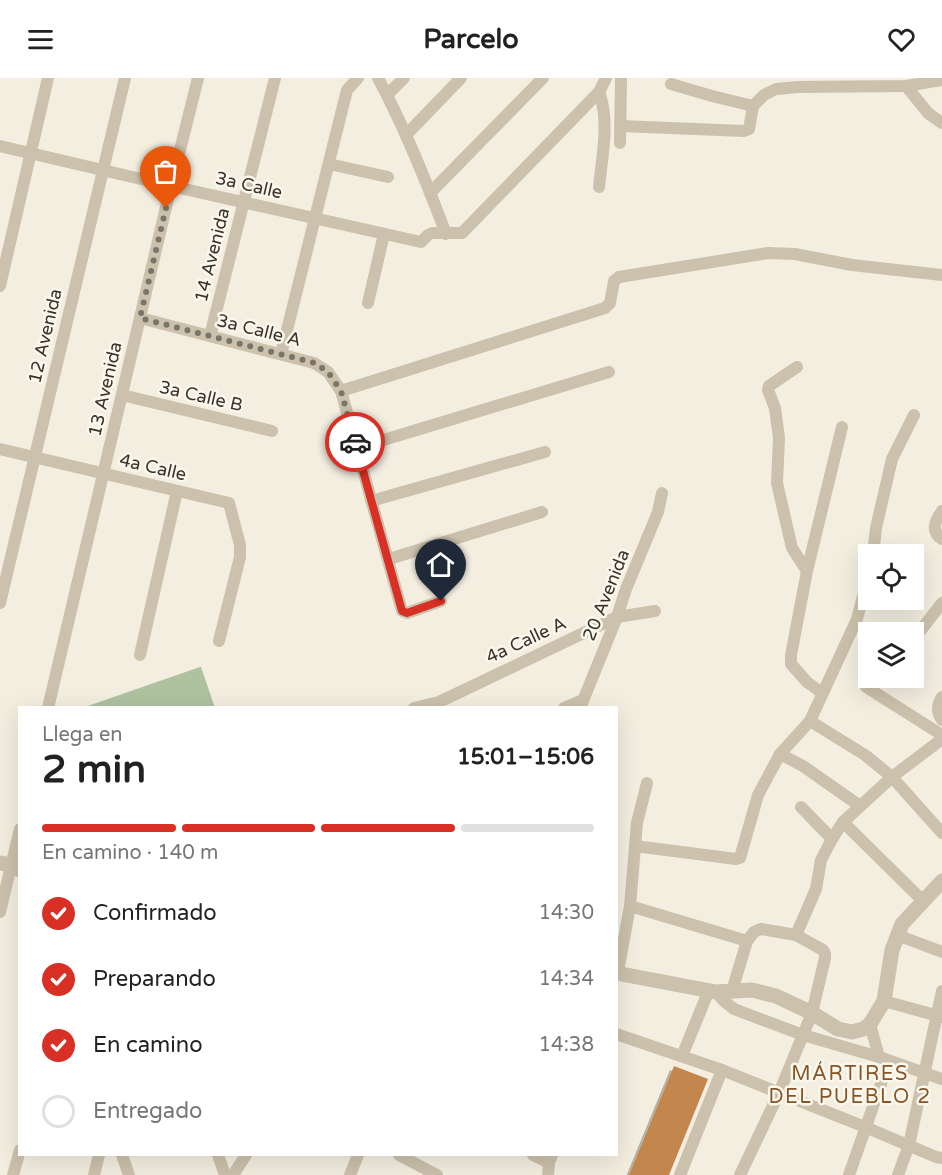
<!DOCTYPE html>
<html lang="es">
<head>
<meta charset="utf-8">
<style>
  body { margin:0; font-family:"Varela Round",sans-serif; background:#f6f6f6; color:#222; height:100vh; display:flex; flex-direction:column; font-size:22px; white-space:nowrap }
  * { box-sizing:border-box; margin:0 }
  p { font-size:20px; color:#767676 }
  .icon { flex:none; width:33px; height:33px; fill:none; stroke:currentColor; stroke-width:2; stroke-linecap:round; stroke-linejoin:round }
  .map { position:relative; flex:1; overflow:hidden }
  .side { position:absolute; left:18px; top:628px; width:600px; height:450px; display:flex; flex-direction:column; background:#fff; border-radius:0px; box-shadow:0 6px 24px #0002 }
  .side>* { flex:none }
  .fabs { position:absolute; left:858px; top:466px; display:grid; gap:12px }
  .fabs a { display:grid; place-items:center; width:66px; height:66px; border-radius:0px; background:#fff; box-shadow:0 6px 24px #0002; font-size:30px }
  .pin { position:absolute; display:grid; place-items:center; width:51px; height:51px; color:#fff; margin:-62px -26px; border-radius:50% 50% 50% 0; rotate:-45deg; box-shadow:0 0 6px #0007 }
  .pin .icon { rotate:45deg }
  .courier { position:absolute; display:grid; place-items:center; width:60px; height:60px; margin:-30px; border:4px solid #d93025; border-radius:50%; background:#fff; color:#222; box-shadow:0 2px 8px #0007 }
  .head em { font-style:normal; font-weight:700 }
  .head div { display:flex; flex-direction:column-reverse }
  .head { display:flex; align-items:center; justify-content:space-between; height:102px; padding:0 24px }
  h1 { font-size:39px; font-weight:700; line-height:45px }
  .bar { display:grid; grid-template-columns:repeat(4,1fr); gap:9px 6px; align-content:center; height:72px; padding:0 24px }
  .bar i { height:8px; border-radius:4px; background:#e0e0e0 }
  .bar .selected { background:#d93025 }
  .bar p { grid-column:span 4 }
  ol { padding:0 24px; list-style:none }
  li { display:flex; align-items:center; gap:18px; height:66px }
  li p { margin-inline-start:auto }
  li .icon { padding:6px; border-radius:50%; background:#d93025; color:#fff; stroke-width:4 }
  li:last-child { color:#767676 }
  li i { width:33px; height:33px; border:3px solid #e0e0e0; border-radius:50% }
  header { display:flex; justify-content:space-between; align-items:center; height:78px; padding:0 24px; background:#fff; font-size:27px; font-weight:700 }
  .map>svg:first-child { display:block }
  .green { fill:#aec2a0 }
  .building { fill:#c3864e; filter:url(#shadow) }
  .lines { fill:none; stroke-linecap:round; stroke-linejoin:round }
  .minor { stroke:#cbc1ac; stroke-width:12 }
  .tertiary { stroke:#cbc1ac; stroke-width:15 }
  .done { stroke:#7a746a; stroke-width:6; stroke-dasharray:0 10.8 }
  .route { stroke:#d93025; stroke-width:8 }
  .labels { text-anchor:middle; stroke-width:5; stroke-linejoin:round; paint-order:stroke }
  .street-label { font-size:18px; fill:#39332b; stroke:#faf7ed }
  .neighbourhood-label { font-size:20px; letter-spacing:1.5px; fill:#865426; stroke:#faf7ed }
</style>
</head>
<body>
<header><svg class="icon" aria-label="menu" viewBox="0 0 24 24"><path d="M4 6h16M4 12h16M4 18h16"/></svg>Parcelo<svg class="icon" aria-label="heart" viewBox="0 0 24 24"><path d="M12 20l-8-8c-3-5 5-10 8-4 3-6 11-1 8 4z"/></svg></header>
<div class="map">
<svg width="942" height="1097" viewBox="0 0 942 1097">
  <defs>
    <filter id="shadow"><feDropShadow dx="-4" dy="4" stdDeviation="0" flood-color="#0004"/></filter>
  </defs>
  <rect width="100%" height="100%" fill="#f3eee0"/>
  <path class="green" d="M201,589L215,630H82L200,589Z"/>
  <path class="building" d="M674,988L708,1001L669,1097H629Z"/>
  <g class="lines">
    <g class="minor">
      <path d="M378,0C405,50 426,103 446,156"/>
      <path d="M671,6L712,18L753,28"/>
      <path d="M906,8L928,35L942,45"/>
      <path d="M599,14C610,43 602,78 599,109"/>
      <path d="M387,17L404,0"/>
      <path d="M621,48L744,53L749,51L753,28L764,17L776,11L798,9L906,8L942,2"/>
      <path d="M406,57L461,0"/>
      <path d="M620,65L621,0"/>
      <path d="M0,68L171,108L421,164L428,157L432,155H462L599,14L606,0"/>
      <path d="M329,86L388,99"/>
      <path d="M430,115L543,0"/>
      <path d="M0,208L48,0"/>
      <path d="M368,225L384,156"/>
      <path d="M140,240L314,285L328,294L341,313L402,533L407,535L441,523"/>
      <path d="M210,258L275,0"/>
      <path d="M281,276L347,12L358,0"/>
      <path d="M797,289L769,308L768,312L775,330L779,360L777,405L792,470L807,493"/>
      <path d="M341,313L605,230L610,225L614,203L619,199L768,175L795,176L852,187L942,197"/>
      <path d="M122,317L272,353"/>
      <path d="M357,370L609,294"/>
      <path d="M0,371L229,425L240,467V479L219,563"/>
      <path d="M371,423L545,374"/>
      <path d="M942,433C935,443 930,453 942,461"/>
      <path d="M873,477L876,450L892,381L914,337"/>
      <path d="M389,481L542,434"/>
      <path d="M0,525L125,0"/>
      <path d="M914,561L942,525"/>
      <path d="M140,577L177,413"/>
      <path d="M866,609L942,657"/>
      <path d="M822,615L807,604L791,586V577L807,493L842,349"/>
      <path d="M942,619C937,627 936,634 942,642"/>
      <path d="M48,630L171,108L198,0"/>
      <path d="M414,630L439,624L617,539L655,533"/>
      <path d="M564,630L583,622"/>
      <path d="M580,630L617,539L626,511L658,434L662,415"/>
      <path d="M810,643L865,677L892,699L942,755"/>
      <path d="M780,676L803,688L860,728"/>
      <path d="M801,729L832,761"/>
      <path d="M843,744L923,823"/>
      <path d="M635,768L736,781L740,780L758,717L780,676L810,643L857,541L868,500"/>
      <path d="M630,828L747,863"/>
      <path d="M0,834L20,751"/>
      <path d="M796,857L816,811L821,782L832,761L843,744L892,699L942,661"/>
      <path d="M897,857L942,874"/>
      <path d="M618,894L630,828L637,745L647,705"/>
      <path d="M732,913L747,863L754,854L761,851L796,857L823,872L825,876V880L812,935L779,1015L740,1097"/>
      <path d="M716,914L724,923L734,931L803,957L879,979L942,1001"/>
      <path d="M884,923L942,939"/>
      <path d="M870,946L879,979"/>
      <path d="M616,956L722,992L865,1049L936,1079L942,1080"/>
      <path d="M682,978L709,912"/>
      <path d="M122,1077L129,1097"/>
      <path d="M218,1077L225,1097"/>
      <path d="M399,1077L437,1097"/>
      <path d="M533,1077L549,1085"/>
      <path d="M13,1097L20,1072"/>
      <path d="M94,1097L99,1077"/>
      <path d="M233,1097L246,1077"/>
      <path d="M350,1097L358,1077"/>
      <path d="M548,1097L549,1085L552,1077"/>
      <path d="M680,1097L722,992"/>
      <path d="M849,1097L889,983"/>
      <path d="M898,1097L909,1067L942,913"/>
    </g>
    <g class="tertiary">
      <path d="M0,785L11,787L20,792"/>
      <path d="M616,895L716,914L752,912L776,918L812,935L838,951L852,954L863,951L870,946L884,923L892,872L902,846L942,803"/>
    </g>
  </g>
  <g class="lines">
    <path class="done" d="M166,130L140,240L315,285L328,294L341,313L355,364"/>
    <path class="route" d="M355,364L402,533L407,535L441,523"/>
  </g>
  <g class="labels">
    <g class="street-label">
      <text transform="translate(249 107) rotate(13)" y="6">3a Calle</text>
      <text transform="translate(212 177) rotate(-76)" y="6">14 Avenida</text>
      <text transform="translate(259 252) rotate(14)" y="6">3a Calle A</text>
      <text transform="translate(45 258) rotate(-77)" y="6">12 Avenida</text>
      <text transform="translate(105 311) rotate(-77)" y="6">13 Avenida</text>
      <text transform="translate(201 318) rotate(13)" y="6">3a Calle B</text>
      <text transform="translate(153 389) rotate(13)" y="6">4a Calle</text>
      <text transform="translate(606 517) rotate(-68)" y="6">20 Avenida</text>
      <text transform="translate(526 562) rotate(-25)" y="6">4a Calle A</text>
    </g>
    <g class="neighbourhood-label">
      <text x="850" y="1002">MÁRTIRES<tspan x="850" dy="23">DEL PUEBLO 2</tspan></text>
    </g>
  </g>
</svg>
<div class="fabs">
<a><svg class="icon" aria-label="locate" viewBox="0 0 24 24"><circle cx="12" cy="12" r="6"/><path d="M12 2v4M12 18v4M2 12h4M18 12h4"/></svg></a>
<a><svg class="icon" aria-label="layers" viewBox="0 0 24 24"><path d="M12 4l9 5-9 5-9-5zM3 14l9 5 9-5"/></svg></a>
</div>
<div class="pin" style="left:166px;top:130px;background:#ea580c"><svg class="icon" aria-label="bag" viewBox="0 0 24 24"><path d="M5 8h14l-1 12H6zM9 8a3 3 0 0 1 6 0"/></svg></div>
<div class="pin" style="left:441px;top:523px;background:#1f2937"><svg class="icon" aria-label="home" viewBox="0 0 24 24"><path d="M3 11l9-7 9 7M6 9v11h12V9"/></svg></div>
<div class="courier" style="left:355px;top:364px"><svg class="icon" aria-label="car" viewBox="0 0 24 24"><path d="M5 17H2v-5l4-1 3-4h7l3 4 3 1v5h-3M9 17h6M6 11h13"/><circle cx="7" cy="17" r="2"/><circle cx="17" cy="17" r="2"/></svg></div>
<section class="side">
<div class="head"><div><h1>2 min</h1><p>Llega en</p></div><em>15:01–15:06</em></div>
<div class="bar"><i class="selected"></i><i class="selected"></i><i class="selected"></i><i></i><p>En camino · 140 m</p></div>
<ol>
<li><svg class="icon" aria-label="check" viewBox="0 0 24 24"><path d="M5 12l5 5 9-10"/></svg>Confirmado<p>14:30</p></li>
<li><svg class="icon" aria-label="check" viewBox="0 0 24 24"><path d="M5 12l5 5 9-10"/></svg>Preparando<p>14:34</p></li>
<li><svg class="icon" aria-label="check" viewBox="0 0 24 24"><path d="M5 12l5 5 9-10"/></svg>En camino<p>14:38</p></li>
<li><i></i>Entregado</li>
</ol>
</section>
</div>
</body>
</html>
